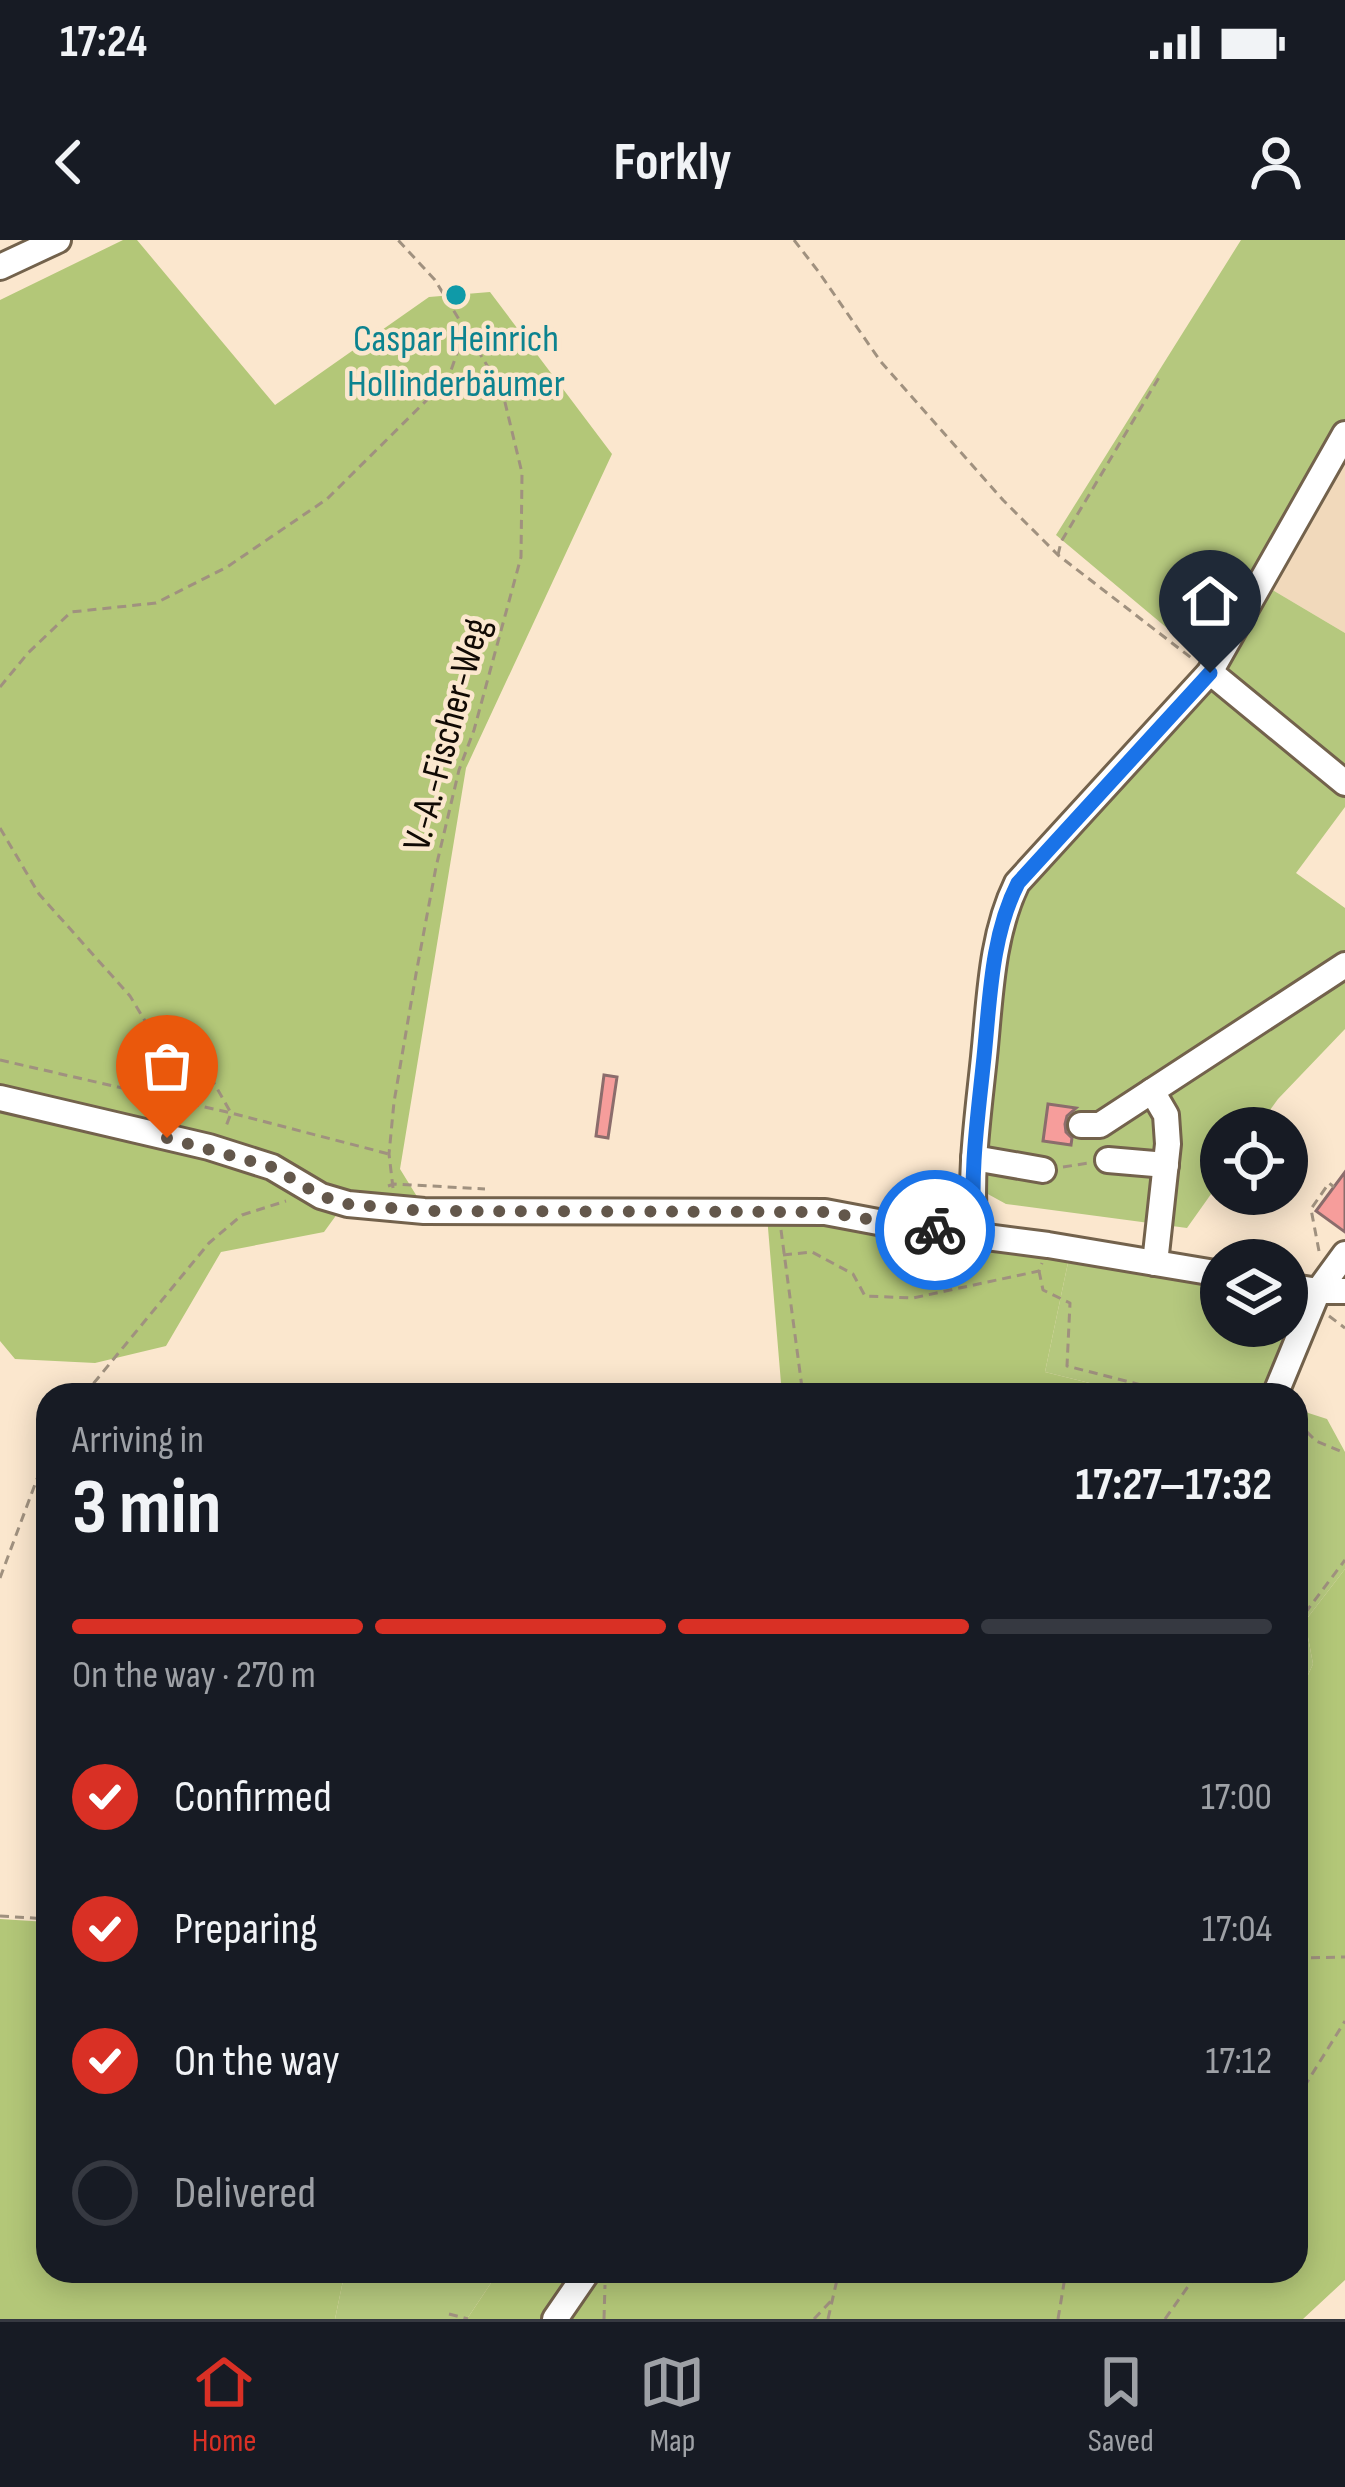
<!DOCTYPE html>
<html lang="en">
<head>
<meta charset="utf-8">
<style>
  body { margin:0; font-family:"Sofia Sans Condensed",sans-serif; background:#20242c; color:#f1f3f6; height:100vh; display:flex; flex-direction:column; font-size:45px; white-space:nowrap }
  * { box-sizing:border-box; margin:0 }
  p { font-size:39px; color:#9ea1a6 }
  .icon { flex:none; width:66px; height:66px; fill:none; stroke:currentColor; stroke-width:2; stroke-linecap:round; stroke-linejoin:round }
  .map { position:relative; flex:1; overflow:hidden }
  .side { position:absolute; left:36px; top:1143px; width:1272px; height:900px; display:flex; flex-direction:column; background:#171b24; border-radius:36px; box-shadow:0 6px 30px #0003 }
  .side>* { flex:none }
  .tools { position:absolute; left:1200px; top:867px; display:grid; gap:24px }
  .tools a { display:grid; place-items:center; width:108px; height:108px; border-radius:50%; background:#171b24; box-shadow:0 6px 30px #0003; font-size:60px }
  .pin { position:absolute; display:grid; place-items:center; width:102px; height:102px; color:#fff; margin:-123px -51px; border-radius:50% 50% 50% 0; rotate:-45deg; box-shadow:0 0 12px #0007 }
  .pin .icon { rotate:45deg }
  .courier { position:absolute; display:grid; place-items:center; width:120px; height:120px; margin:-60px; border:9px solid #1a73e8; border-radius:50%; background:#fff; color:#222; box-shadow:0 3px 15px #0007 }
  .overview em { font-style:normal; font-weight:700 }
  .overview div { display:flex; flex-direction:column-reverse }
  .overview { display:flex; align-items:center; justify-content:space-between; height:204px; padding:0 36px }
  h1 { font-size:78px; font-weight:700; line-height:90px }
  .bar { display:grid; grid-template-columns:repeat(4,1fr); gap:18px 12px; align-content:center; height:144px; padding:0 36px }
  .bar i { height:15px; border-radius:9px; background:#363941 }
  .bar .on { background:#d93025 }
  .bar p { grid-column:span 4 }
  ol { padding:0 36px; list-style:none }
  li { display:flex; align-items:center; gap:36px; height:132px }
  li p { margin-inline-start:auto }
  li .icon { padding:12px; border-radius:50%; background:#d93025; color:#fff; stroke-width:4 }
  li:last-child { color:#9ea1a6 }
  li i { width:66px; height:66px; border:6px solid #363941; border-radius:50% }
  .status { display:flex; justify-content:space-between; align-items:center; height:84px; padding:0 60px; background:#171b24; direction:ltr }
  .status svg { height:33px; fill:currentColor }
  header { display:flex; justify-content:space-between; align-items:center; height:156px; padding:0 36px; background:#171b24; font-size:54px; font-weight:700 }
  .dock { display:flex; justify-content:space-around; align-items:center; height:168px; border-top:3px solid #363941; background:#171b24; font-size:33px; color:#9ea1a6 }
  .dock a { display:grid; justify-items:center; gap:6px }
  .dock .on { color:#d93025 }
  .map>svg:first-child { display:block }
  .built { fill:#f1d9bb }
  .green { fill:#b5c87e }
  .forest { fill:#b3c778 }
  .building { fill:#f69d9b; stroke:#8b6d6c; stroke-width:3 }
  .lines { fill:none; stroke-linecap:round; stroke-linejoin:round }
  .minor-casing { stroke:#73624c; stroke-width:30 }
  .path { stroke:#a0917f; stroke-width:3; stroke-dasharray:9 6; stroke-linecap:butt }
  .minor { stroke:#fff; stroke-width:24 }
  .done { stroke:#63574b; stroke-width:12; stroke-dasharray:0 21.6 }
  .route { stroke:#1a73e8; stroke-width:15 }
  .culture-dot { fill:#0f9aa8; stroke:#fbe7ce; stroke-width:4.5 }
  .labels { text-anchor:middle; stroke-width:9; stroke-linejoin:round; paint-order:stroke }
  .culture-label { font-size:39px; fill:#0d838f; stroke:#fbe7ce }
  .street-label { font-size:39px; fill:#110a04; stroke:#fbe7ce }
</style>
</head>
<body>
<div class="status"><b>17:24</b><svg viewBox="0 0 49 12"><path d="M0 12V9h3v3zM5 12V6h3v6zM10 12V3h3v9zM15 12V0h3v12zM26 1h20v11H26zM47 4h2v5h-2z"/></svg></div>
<header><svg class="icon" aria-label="back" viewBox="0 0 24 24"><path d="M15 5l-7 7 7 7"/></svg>Forkly<svg class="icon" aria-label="person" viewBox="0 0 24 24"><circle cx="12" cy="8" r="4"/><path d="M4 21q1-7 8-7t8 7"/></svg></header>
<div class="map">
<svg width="1345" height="2079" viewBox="0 0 1345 2079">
  <rect width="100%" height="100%" fill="#fbe7ce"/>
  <path class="built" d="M1345,189V393L1264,345Z"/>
  <g class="green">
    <path d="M1241,0H1345V189L1264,345L1345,393V532L1223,435L1056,295Z"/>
    <path d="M1213,441L1345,551V567L1296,633L1345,668V789L1278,859L1257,888H1221V940L1187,988L1006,964L975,947L1002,714L1016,665L1034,634Z"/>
    <path d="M1070,1013L1221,1040V1086H1287V1052L1309,1056L1271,1155H1138L1045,1132Z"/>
    <path d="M1296,1169L1327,1179L1345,1212V1329L1305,1381L1313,1424L1308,1435L1296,1439Z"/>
    <path d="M345,2031H499L467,2079H335Z"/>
  </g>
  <g class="forest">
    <path d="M123,0H137L275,165L429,57L490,52L612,214L466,528L400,929L421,963L340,970L324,992L221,1012L166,1106L95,1123L15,1119L0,1101V60Z"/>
    <path d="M767,976L1070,1013L1045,1132L1138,1155H782Z"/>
    <path d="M1345,1329V2040L1303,2079H467L499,2031H1296V1439L1308,1435L1313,1424L1305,1381Z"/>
    <path d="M0,1679L48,1682V2031H345L335,2079H0Z"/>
  </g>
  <g class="building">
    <path d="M604,835L617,837L608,898L596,896Z"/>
    <path d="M1048,864L1076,868L1067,876L1065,884L1066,892L1072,898L1071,905L1043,901Z"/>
    <path d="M1345,932V992L1316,971Z"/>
  </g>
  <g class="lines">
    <g class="minor-casing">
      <g id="minor">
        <path d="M0,27L58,0"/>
        <path d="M1210,432L1345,543"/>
        <path d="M1152,851L1166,875L1168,904L1155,1023"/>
        <path d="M0,858L209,907L272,927L321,956L348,964L424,971L825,972L894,985L1048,1005L1221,1034"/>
        <path d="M1081,885H1100L1345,725"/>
        <path d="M974,918L1043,930"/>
        <path d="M1108,920L1166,925"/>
        <path d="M975,994C969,935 978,876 984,817C990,759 991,696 1017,643L1210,432L1345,194"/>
        <path d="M1287,1046L1318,1051H1345"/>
        <path d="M1275,1155L1318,1051L1345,1014"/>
        <path d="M555,2079L588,2031"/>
      </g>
    </g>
    <g class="path">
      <path d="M794,0L818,31L881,122L1003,260L1058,315L1194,420"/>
      <path d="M1058,315L1061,302L1161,134"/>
      <path d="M0,447L28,413L71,372L156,363L227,327L327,259L448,139L464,93"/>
      <path d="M0,588L39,654L130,756L162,809L214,843L231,873L225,889"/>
      <path d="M0,820L231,873L389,914"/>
      <path d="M1063,927L1089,923"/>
      <path d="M388,946L394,944L485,949"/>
      <path d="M393,948L389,914L394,862L416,734L436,627L459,530L474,490L521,317L522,233L502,150L435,40L398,0"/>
      <path d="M781,990L803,1155"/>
      <path d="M1319,1011L1311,969L1329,943L1334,947"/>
      <path d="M783,1015L812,1012L853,1034L865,1056L913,1058L1039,1031L1042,1023"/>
      <path d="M1039,1031L1043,1050L1070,1063L1067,1126L1181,1155"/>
      <path d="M1329,1076L1345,1088"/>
      <path d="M84,1155L209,1003L242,975L286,961"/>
      <path d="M1296,1181L1316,1201L1345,1213"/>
      <path d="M0,1338L37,1239L48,1220"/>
      <path d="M1296,1385L1345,1320"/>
      <path d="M0,1676L48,1679"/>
      <path d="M1296,1718L1345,1717"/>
      <path d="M1296,1860L1345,1781"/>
      <path d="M449,2074L468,2079"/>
      <path d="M604,2079L605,2045"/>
      <path d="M814,2079L831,2061"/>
      <path d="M828,2079L839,2031"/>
      <path d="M1058,2079L1066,2031"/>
      <path d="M1165,2079L1199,2031"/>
    </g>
    <use href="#minor" class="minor"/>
  </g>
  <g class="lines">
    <path class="done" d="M167,898L272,927L321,956L347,964L424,971L824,972L935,990"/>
    <path class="route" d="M935,990L975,994C969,935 978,876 984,817C990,759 991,696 1018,643L1210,433"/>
  </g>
  <circle class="culture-dot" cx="456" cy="55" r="12"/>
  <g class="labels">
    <g class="culture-label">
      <text x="456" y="111">Caspar Heinrich<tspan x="456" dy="45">Hollinderbäumer</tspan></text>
    </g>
    <g class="street-label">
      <text transform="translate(445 494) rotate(-75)" y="14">V.-A.-Fischer-Weg</text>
    </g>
  </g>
</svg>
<div class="tools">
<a><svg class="icon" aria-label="locate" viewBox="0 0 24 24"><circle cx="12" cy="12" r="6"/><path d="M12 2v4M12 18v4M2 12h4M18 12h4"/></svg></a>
<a><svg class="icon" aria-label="layers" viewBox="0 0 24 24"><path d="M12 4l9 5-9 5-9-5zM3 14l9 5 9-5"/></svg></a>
</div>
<div class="pin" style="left:167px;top:898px;background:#ea580c"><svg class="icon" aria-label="bag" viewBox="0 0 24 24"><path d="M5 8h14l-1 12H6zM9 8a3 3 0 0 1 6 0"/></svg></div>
<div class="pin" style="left:1210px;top:433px;background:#1f2937"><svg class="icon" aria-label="home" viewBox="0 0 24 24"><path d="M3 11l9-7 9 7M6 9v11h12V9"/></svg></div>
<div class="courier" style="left:935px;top:990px"><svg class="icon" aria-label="bike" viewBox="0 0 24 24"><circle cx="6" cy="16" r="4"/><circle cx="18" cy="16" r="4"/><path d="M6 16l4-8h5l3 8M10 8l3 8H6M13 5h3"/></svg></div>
<section class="side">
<div class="overview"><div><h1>3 min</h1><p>Arriving in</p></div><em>17:27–17:32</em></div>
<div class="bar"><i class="on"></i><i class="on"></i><i class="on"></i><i></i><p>On the way · 270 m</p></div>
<ol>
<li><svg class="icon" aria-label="check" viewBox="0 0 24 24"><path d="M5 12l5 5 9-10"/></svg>Confirmed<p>17:00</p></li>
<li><svg class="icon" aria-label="check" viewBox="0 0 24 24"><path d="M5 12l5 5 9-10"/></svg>Preparing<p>17:04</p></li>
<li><svg class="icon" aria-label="check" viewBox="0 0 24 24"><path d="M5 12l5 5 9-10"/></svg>On the way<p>17:12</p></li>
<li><i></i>Delivered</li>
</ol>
</section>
</div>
<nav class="dock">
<a class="on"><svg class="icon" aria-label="home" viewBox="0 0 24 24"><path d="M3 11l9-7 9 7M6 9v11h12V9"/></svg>Home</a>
<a><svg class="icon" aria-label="map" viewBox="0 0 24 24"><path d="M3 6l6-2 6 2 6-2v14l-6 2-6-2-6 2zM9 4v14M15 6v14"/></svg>Map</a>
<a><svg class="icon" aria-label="saved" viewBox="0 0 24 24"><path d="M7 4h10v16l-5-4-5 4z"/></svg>Saved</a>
</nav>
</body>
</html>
